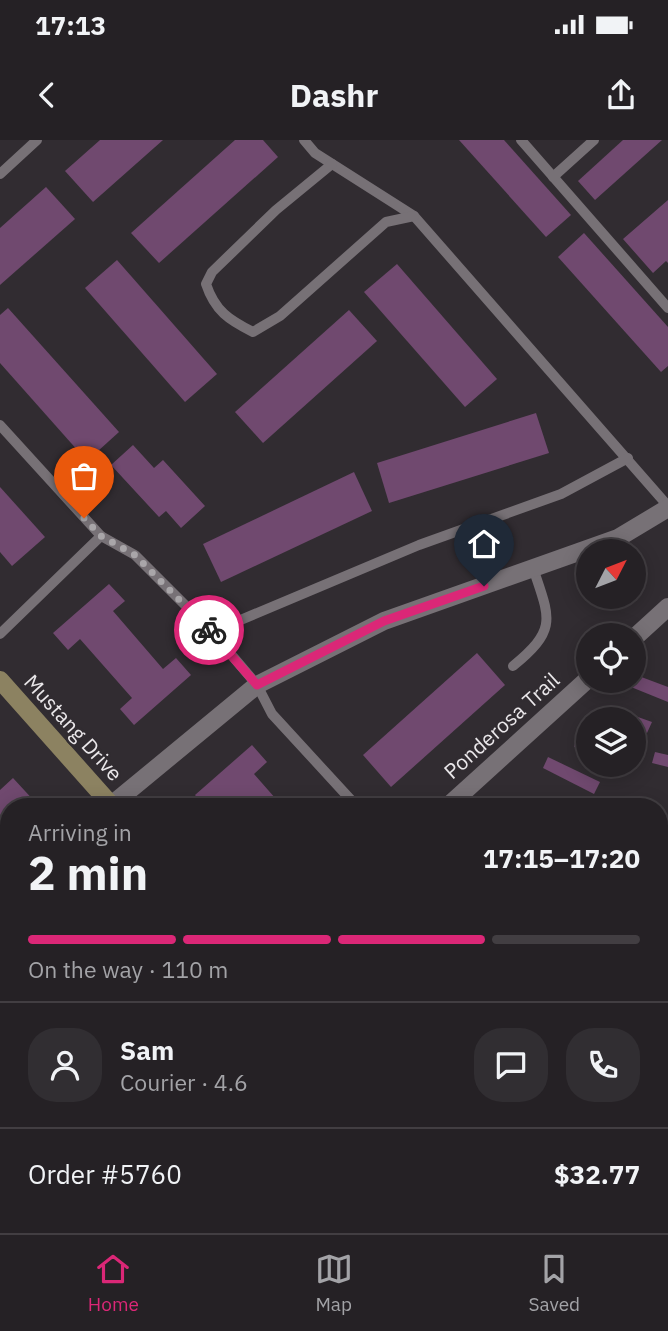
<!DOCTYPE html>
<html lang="en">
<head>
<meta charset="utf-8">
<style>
  body { margin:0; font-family:"IBM Plex Sans",sans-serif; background:#312e32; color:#f1f3f6; height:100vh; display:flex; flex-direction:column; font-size:26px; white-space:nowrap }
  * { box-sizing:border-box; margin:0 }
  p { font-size:23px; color:#a3a3a7 }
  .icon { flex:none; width:38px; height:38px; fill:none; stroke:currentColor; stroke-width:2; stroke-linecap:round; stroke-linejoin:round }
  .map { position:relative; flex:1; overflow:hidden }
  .details { position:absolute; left:0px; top:658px; width:668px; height:436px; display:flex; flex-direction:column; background:#252125; border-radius:28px 28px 0 0; box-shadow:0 4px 18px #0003,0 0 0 2px #423e42 }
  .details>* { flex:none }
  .needle { width:46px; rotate:48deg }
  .buttons { position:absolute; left:576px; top:399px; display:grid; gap:14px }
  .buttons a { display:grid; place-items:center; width:70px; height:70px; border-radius:50%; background:#252125; box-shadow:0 4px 18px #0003,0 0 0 2px #423e42; font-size:35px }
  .pin { position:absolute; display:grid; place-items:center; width:60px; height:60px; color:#fff; margin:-72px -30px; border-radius:50% 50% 50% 0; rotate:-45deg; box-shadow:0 0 7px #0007 }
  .pin .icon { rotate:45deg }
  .courier { position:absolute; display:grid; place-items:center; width:70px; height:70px; margin:-35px; border:5px solid #db2777; border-radius:50%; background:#fff; color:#222; box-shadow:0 2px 9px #0007 }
  .head em { font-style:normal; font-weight:800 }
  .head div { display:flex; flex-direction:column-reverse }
  .head { display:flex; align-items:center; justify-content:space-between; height:119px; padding:0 28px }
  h1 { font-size:46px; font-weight:800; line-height:52px }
  .bar { display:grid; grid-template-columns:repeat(4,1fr); gap:10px 7px; align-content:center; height:84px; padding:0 28px }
  .bar i { height:9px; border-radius:5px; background:#423e42 }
  .bar .active { background:#db2777 }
  .bar p { grid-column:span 4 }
  .line { display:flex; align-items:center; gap:18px; padding:0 28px; border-top:2px solid #423e42 }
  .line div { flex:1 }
  .round { display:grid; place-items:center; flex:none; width:74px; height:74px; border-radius:28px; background:#312e32 }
  .status { display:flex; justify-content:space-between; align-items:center; height:49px; padding:0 35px; background:#252125; direction:ltr }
  .status svg { height:19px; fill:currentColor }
  header { display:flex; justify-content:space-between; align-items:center; height:91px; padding:0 28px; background:#252125; font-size:32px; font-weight:800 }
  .menu { display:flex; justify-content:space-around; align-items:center; height:98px; border-top:2px solid #423e42; background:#252125; font-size:19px; color:#a3a3a7 }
  .menu a { display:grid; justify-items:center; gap:4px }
  .menu .active { color:#db2777 }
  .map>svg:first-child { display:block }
  .building { fill:#70496f }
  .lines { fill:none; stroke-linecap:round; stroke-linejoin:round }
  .lane { stroke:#777176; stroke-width:10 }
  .street { stroke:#777176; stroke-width:18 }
  .secondary { stroke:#8c8261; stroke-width:18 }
  .done { stroke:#a9a6a9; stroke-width:7; stroke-dasharray:0 12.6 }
  .route { stroke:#db2777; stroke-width:9 }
  .labels { text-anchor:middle; stroke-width:5; stroke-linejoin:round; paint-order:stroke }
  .street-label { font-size:21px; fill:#eae7ea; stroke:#312c31 }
</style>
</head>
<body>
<div class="status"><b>17:13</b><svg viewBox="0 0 49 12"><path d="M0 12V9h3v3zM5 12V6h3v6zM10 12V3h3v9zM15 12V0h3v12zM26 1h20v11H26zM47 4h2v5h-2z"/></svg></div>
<header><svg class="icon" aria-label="back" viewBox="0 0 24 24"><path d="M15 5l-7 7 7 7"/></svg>Dashr<svg class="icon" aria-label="share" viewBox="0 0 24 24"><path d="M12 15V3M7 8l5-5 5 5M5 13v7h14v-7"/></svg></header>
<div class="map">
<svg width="668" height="1093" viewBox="0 0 668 1093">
  <rect width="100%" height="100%" fill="#312c31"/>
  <g class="building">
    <path d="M100,0H163L93,62L65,31Z"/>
    <path d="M235,0H263L278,17L159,123L131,93Z"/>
    <path d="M459,0H504L571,75L546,97Z"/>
    <path d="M623,0H662L595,60L578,41Z"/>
    <path d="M46,47L75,79L0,145V88Z"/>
    <path d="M668,60V123L666,121L653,133L623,99Z"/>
    <path d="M584,93L668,187V226L661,232L558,117Z"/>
    <path d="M117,120L217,234L185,262L85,148Z"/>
    <path d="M397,124L497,239L465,267L364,152Z"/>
    <path d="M8,168L119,292L87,321L0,223V175Z"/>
    <path d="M349,170L377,201L263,303L235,272Z"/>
    <path d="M536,273L549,313L389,363L377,323Z"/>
    <path d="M133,305L154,328L163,320L205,366L181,388L166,371L159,377L111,325Z"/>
    <path d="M354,332L372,371L221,442L203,404Z"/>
    <path d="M0,347L45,397L12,426L0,412Z"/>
    <path d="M109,444L125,461L113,471L163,529L176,518L191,535L134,585L120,569L132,558L80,499L68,510L53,493Z"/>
    <path d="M477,513L505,545L391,647L363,615Z"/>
    <path d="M636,535L668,547V562L631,547Z"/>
    <path d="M607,566L652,582L647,593L634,588V579L603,577Z"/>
    <path d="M577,594L588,596V610L574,607Z"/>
    <path d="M252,605L267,622L254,634L283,667H227L222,661L216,667H205L195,655Z"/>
    <path d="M655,612L668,615V627L652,623Z"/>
    <path d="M548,617L600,642L594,654L543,628Z"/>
    <path d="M13,638L37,664L34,667H9V689L4,694L0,690V650Z"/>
    <path d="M607,661L623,666V667H605Z"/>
    <path d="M660,801L668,803V820L660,818Z"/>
    <path d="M9,950V968L0,958Z"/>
    <path d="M0,970L9,979V1021L0,1029Z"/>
    <path d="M660,1019L668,1021V1036L660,1034Z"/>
    <path d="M52,1085H98L106,1093H59Z"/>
    <path d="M285,1085L315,1092V1093H283Z"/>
    <path d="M625,1085L635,1088L634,1093H601L575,1086Z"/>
  </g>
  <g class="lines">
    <g class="lane">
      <path d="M304,0L315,13L414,76L668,366"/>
      <path d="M521,0L668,168"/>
      <path d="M332,24L276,70L212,132L206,144C215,171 229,180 253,192L280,176L386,82L414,76"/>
      <path d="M0,34L37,0"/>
      <path d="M553,37L594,0"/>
      <path d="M0,285L101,396L135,415L212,492L257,545L272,574L351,660"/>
      <path d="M212,492L419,405L561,354L628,318"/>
      <path d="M0,494L101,396"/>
      <path d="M513,526C558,489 550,479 533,428"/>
      <path d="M0,876L9,886"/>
      <path d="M0,1070L9,1063"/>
    </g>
    <g class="street">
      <path d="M634,498L668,467"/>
      <path d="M109,667L257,545L384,481L618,398L668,368"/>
      <path d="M447,667L588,539"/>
      <path d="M660,734L668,727"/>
      <path d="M0,748L9,752"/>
      <path d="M0,823L9,797"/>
      <path d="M660,963L668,956"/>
      <path d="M179,1093L188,1085"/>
      <path d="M507,1093L516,1085"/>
    </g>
    <g class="secondary">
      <path d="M0,540L113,667"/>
      <path d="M455,1085L463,1093"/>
    </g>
  </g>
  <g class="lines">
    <path class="done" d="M84,378L101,396L135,415L209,490"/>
    <path class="route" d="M209,490L257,545L384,481L484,446"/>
  </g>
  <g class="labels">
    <g class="street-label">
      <text transform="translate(502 586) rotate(-42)" y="7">Ponderosa Trail</text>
      <text transform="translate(73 588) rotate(48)" y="7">Mustang Drive</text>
    </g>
  </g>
</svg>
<div class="buttons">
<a><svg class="needle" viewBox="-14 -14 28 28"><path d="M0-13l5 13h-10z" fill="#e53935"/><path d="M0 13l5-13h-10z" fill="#a3a3a7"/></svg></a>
<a><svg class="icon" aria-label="locate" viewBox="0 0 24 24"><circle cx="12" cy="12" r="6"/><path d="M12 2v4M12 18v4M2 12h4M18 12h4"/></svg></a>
<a><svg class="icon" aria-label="layers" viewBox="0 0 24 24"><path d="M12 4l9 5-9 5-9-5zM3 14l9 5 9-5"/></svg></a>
</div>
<div class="pin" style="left:84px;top:378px;background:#ea580c"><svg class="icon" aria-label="bag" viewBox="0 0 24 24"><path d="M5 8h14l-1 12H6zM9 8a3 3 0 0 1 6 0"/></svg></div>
<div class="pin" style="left:484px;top:446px;background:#1f2937"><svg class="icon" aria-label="home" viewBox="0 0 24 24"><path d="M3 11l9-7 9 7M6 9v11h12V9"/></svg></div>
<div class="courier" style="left:209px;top:490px"><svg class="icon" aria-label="bike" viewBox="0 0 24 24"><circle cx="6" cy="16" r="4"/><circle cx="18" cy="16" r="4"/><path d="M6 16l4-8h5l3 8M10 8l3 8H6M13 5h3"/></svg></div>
<section class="details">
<div class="head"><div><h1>2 min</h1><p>Arriving in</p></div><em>17:15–17:20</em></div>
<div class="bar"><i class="active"></i><i class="active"></i><i class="active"></i><i></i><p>On the way · 110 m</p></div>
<div class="line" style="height:126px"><a class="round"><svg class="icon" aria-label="person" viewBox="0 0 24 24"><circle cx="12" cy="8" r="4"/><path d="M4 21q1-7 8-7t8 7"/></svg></a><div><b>Sam</b><p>Courier · 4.6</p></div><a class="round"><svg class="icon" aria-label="chat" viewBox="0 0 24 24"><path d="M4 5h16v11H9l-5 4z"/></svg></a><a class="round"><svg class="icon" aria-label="phone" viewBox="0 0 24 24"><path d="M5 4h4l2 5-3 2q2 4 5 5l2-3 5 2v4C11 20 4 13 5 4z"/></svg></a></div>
<div class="line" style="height:91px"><div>Order #5760</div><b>$32.77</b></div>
</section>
</div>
<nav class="menu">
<a class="active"><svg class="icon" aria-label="home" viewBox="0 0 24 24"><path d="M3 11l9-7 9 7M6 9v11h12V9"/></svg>Home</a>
<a><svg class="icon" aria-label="map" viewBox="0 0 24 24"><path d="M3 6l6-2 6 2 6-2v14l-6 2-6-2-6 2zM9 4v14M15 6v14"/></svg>Map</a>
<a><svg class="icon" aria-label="saved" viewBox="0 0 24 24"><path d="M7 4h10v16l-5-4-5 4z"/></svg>Saved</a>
</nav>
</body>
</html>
